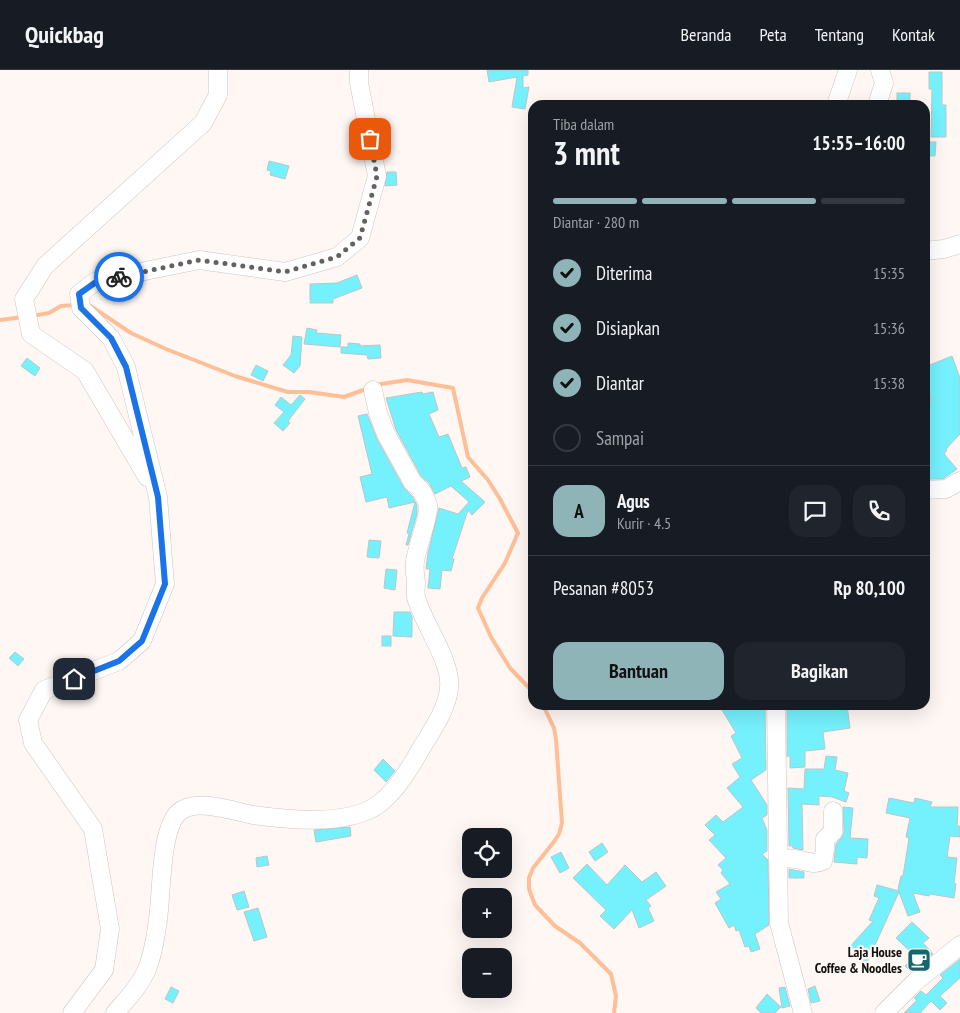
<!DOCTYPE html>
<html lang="id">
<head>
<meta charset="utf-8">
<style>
  body { margin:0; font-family:"PT Sans Narrow",sans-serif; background:#20242c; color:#f1f3f6; height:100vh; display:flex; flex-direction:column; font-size:19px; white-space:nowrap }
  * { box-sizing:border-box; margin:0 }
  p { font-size:16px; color:#9ea1a6 }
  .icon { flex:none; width:28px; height:28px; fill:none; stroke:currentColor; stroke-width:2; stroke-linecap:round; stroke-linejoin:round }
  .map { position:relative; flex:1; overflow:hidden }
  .sheet { position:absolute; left:528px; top:30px; width:402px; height:610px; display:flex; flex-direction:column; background:#171b24; border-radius:15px; box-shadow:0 5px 20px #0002 }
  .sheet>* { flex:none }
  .controls { position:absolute; left:462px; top:758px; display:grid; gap:10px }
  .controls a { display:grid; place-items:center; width:50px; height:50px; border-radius:10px; background:#171b24; box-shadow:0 5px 20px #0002; font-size:25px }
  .pin { position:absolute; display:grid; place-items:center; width:42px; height:42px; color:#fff; margin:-21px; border-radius:10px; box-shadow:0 2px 8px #0006 }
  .courier { position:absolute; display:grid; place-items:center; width:50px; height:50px; margin:-25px; border:4px solid #1a73e8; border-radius:50%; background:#fff; color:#222; box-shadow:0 1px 6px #0007 }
  .headline em { font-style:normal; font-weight:700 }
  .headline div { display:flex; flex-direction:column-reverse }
  .headline { display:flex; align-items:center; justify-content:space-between; height:85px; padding:0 25px }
  h1 { font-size:32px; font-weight:700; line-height:38px }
  .bar { display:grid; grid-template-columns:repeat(4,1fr); gap:8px 5px; align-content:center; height:60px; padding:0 25px }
  .bar i { height:6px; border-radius:4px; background:#363941 }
  .bar .selected { background:#8fb4b8 }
  .bar p { grid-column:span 4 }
  .line { display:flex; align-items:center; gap:12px; padding:0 25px; border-top:1px solid #363941 }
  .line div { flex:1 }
  .round { display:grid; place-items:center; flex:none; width:52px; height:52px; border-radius:15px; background:#20242c }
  ol { padding:0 25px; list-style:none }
  li { display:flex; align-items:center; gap:15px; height:55px }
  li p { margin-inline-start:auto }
  li .icon { padding:5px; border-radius:50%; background:#8fb4b8; color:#111; stroke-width:4 }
  li:last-child { color:#9ea1a6 }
  li i { width:28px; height:28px; border:2px solid #363941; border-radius:50% }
  .action { display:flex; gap:10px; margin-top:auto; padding:10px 25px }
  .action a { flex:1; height:58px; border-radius:15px; background:#8fb4b8; color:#111; font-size:20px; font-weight:700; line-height:58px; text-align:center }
  .action a+a { background:#20242c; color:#f1f3f6 }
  header { display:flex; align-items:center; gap:30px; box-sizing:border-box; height:70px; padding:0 25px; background:#171b24; border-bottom:1px solid #363941 }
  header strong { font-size:24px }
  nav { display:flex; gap:28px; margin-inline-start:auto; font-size:18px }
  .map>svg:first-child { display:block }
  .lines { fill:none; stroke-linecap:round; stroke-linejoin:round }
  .stream { stroke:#febf97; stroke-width:4 }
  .building { fill:#75f1fd; stroke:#bdc5c6 }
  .minor-casing { stroke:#ccc5c2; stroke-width:19 }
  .minor { stroke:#fff; stroke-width:18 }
  .done { stroke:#65615f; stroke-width:5; stroke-dasharray:0 9 }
  .route { stroke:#1a73e8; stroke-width:6 }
  .labels { text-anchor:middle; stroke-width:4.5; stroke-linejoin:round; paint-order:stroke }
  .poi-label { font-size:14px; font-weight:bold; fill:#12100f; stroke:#fef7f3; text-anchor:end }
</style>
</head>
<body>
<header>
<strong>Quickbag</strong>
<nav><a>Beranda</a><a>Peta</a><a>Tentang</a><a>Kontak</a></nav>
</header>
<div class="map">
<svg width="960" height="943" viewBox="0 0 960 943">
  <rect width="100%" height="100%" fill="#fef7f3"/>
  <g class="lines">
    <g class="stream">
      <path d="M89,235L131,263L166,279L235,306L288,322H309L344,327L369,318"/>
      <path d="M32,246L49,243L61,236L75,235"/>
      <path d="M0,250L23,247"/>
      <path d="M375,315L407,310L453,318L468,387L488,410L500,429L518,463L505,493L482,528L478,538L491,567L510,598L532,621"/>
      <path d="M543,635L554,658L556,669L562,753L559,764L553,773L533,798L529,808V819L535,835L555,856L580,873L611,904L616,926L614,943"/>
    </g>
  </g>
  <g class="building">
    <path d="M487,0H528V5L523,6V18L529,17L525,39L512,37L517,7L489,12Z"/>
    <path d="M929,2H942V35H946V67H931L932,19H929Z"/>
    <rect x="897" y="23" width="13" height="12"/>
    <path d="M925,72H936L935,86H925Z"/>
    <path d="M269,91L289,96L285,109L270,105L271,101L267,100Z"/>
    <path d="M387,102H396L397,115L385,116Z"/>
    <path d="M357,205L362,218L333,229V233H310V214L337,213Z"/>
    <path d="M307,258L317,260L316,263L341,265L340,277L304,274Z"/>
    <path d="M293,266L302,267L300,296L294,303L283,295L291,285Z"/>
    <path d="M348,273L360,274V276L380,275L381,288L368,289L367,285L341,283V277H348Z"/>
    <path d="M952,286L960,308V364L946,379L947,380L944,384L957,399L943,409H925V332L931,331L925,312V297Z"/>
    <path d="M27,288L40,298L35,306L21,296Z"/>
    <path d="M256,295L268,301L263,311L251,305Z"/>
    <path d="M422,322L423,324L433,322L438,340L429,344L439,367L448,364L462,398L466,397L470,407L461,411L485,432L472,445L468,440L452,489H454L451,501L442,500L440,519L428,518L430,499H426L428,483L439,438L458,444L469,432L451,416L435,424L429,413L421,406L396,360L386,328Z"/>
    <path d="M300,325L305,329L288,351L290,353L283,361L274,353L284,342L275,335L281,327L291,335Z"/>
    <path d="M367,344L377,369L404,418L412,426L417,435V444L408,475H406L409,464L407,463L415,432L389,438L387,427L366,432L360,407L372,404L358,346Z"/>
    <path d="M369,470L381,471L379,488L367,487Z"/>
    <path d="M386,499L397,500L395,520L384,518Z"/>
    <path d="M394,542H410L412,547V567L393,566Z"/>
    <rect x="382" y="566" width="9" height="10"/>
    <path d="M15,582L24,589L18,596L9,588Z"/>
    <path d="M719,635H765L762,637H765L766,700L751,710L767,735V745L762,748L767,760V781L762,784L768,790L769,855L755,864L760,879L751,882L749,876L745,877L739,860L736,861L734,855L729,858L715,833L721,829L716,822L730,814L721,803L723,800L718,795L726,788L709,770L715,765L705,755L716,745L723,752L743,737L727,718L740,707L732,694L742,688L731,666L736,663Z"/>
    <path d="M819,635H847L850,658L823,662L825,679L805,681V697L790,698V685L787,687V636H802V637Z"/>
    <path d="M826,686L837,687L835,700L848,703L844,721L849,723L846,732L832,727L819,726V735L802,734L803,780L793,778V776H789L788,718L804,719L805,699H824Z"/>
    <path d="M383,689L395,701L386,712L374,700Z"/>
    <path d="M889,728L914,733L915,728L932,732L930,737H958L957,756H960V767L950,766L947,787L957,788L954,813L956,814L954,828L930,824L929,826L913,823L920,842L908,846L899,822L865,897L847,880L873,851L869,850L879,828L874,826L877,815L899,821L898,819L901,806H903L909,768L906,767L910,748L886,743Z"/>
    <path d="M843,737L853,738L850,768L868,769L867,788L857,787V794L834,792L836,774L842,767L844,762Z"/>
    <path d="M350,757L351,766L316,772L314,760Z"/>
    <path d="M602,773L608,782L595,791L589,782Z"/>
    <path d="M561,782L569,798L560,803L551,787Z"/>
    <path d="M267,786L269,795L257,797L256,788Z"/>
    <path d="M587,794L607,815L625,795L642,812L656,802L666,816L646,830L651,836L648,838L654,851L639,858L632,840L614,859L600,846L606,840L573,808Z"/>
    <path d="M789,799L804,802V808H789Z"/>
    <path d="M244,821L249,837L237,840L232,825Z"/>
    <path d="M258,838L267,867L254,871L244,842Z"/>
    <path d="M912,852L929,868L923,873L933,884L911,902L905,896L915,886L896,868Z"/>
    <path d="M960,889V908L940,926L947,933L940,940L931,931L920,943H904L917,930L914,928L921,921L926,925L943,908L940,905Z"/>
    <path d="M815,916L820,931L811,933L808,919Z"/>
    <path d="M171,917L179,921L173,933L165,929Z"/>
    <path d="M785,917L790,936L782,938L779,918Z"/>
    <path d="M767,924L781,937L775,943H761L756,938Z"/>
  </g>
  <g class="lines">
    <g class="minor-casing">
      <g id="minor">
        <path d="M836,35L848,0"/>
        <path d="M877,35L884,13L880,0"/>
        <path d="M925,181L944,179L960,174"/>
        <path d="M147,407L85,301L31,264L24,229L45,196L203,53L218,25V0"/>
        <path d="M925,420L946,419L960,411"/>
        <path d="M776,635L779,853L803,943"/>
        <path d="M778,789C783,788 789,788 795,789C805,790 813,796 823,791L825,779V769L833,762V741"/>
        <path d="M72,943L104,900L110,859L93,759L33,673L28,650L44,620L119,591L142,571L165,514L158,427L126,297L111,268L81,238L79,224L96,211L199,190L285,202L337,187L360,168L377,106L359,13V0"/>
        <path d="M115,943C127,929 140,916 147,899C153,884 156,865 158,849C162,823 160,761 178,743C194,727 233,741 253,745C288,750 350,756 379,734C396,721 409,700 419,682C430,663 447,641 449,618C452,591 423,554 416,527C415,522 416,517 416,512C415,505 414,498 415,492C416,480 430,444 428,435C426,427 420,417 413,413L386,364L378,343L373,320"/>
        <path d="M884,943L914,913L960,875"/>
      </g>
    </g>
    <use href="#minor" class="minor"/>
  </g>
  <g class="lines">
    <path class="done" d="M119,207L199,190L285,202L337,187L360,168L377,106L370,69"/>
    <path class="route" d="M74,609L119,591L142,571L165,514L158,427L126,297L111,268L81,238L79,224L96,212L119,207"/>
  </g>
  <defs>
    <g id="cafe-square" transform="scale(1.25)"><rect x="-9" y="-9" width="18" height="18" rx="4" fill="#18666d" stroke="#fef7f3"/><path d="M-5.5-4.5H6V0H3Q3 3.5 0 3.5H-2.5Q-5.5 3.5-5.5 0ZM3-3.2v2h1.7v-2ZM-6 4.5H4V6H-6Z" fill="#fff"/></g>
  </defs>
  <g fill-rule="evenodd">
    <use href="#cafe-square" x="919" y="890"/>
  </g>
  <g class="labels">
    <g class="poi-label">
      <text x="902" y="887">Laja House<tspan x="902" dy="16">Coffee &amp; Noodles</tspan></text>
    </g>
  </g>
</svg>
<div class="controls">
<a><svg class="icon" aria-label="locate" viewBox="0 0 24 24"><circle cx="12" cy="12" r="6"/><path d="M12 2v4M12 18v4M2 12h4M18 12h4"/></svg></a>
<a>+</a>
<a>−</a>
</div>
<div class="pin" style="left:370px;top:69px;background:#ea580c"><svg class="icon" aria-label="bag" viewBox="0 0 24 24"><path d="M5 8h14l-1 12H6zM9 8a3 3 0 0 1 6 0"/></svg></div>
<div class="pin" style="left:74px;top:609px;background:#1f2937"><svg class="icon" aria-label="home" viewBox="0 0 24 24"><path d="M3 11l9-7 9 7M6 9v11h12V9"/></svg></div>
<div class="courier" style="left:119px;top:207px"><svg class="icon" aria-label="bike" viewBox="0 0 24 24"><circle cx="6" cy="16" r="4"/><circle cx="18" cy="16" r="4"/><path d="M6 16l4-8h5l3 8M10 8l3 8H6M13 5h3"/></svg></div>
<section class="sheet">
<div class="headline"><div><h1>3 mnt</h1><p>Tiba dalam</p></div><em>15:55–16:00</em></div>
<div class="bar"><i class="selected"></i><i class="selected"></i><i class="selected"></i><i></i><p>Diantar · 280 m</p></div>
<ol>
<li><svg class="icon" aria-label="check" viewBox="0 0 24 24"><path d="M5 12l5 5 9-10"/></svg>Diterima<p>15:35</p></li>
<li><svg class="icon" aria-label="check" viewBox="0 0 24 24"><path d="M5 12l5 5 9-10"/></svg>Disiapkan<p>15:36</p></li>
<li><svg class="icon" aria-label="check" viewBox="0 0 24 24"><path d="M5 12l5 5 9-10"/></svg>Diantar<p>15:38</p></li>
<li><i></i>Sampai</li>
</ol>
<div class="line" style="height:90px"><b class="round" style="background:#8fb4b8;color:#111">A</b><div><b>Agus</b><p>Kurir · 4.5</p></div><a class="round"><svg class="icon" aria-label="chat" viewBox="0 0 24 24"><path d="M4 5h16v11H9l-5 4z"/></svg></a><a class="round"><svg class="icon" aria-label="phone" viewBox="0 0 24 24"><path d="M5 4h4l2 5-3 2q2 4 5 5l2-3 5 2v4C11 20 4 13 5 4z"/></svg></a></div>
<div class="line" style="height:65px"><div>Pesanan #8053</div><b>Rp 80,100</b></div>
<div class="action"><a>Bantuan</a><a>Bagikan</a></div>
</section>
</div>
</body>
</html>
